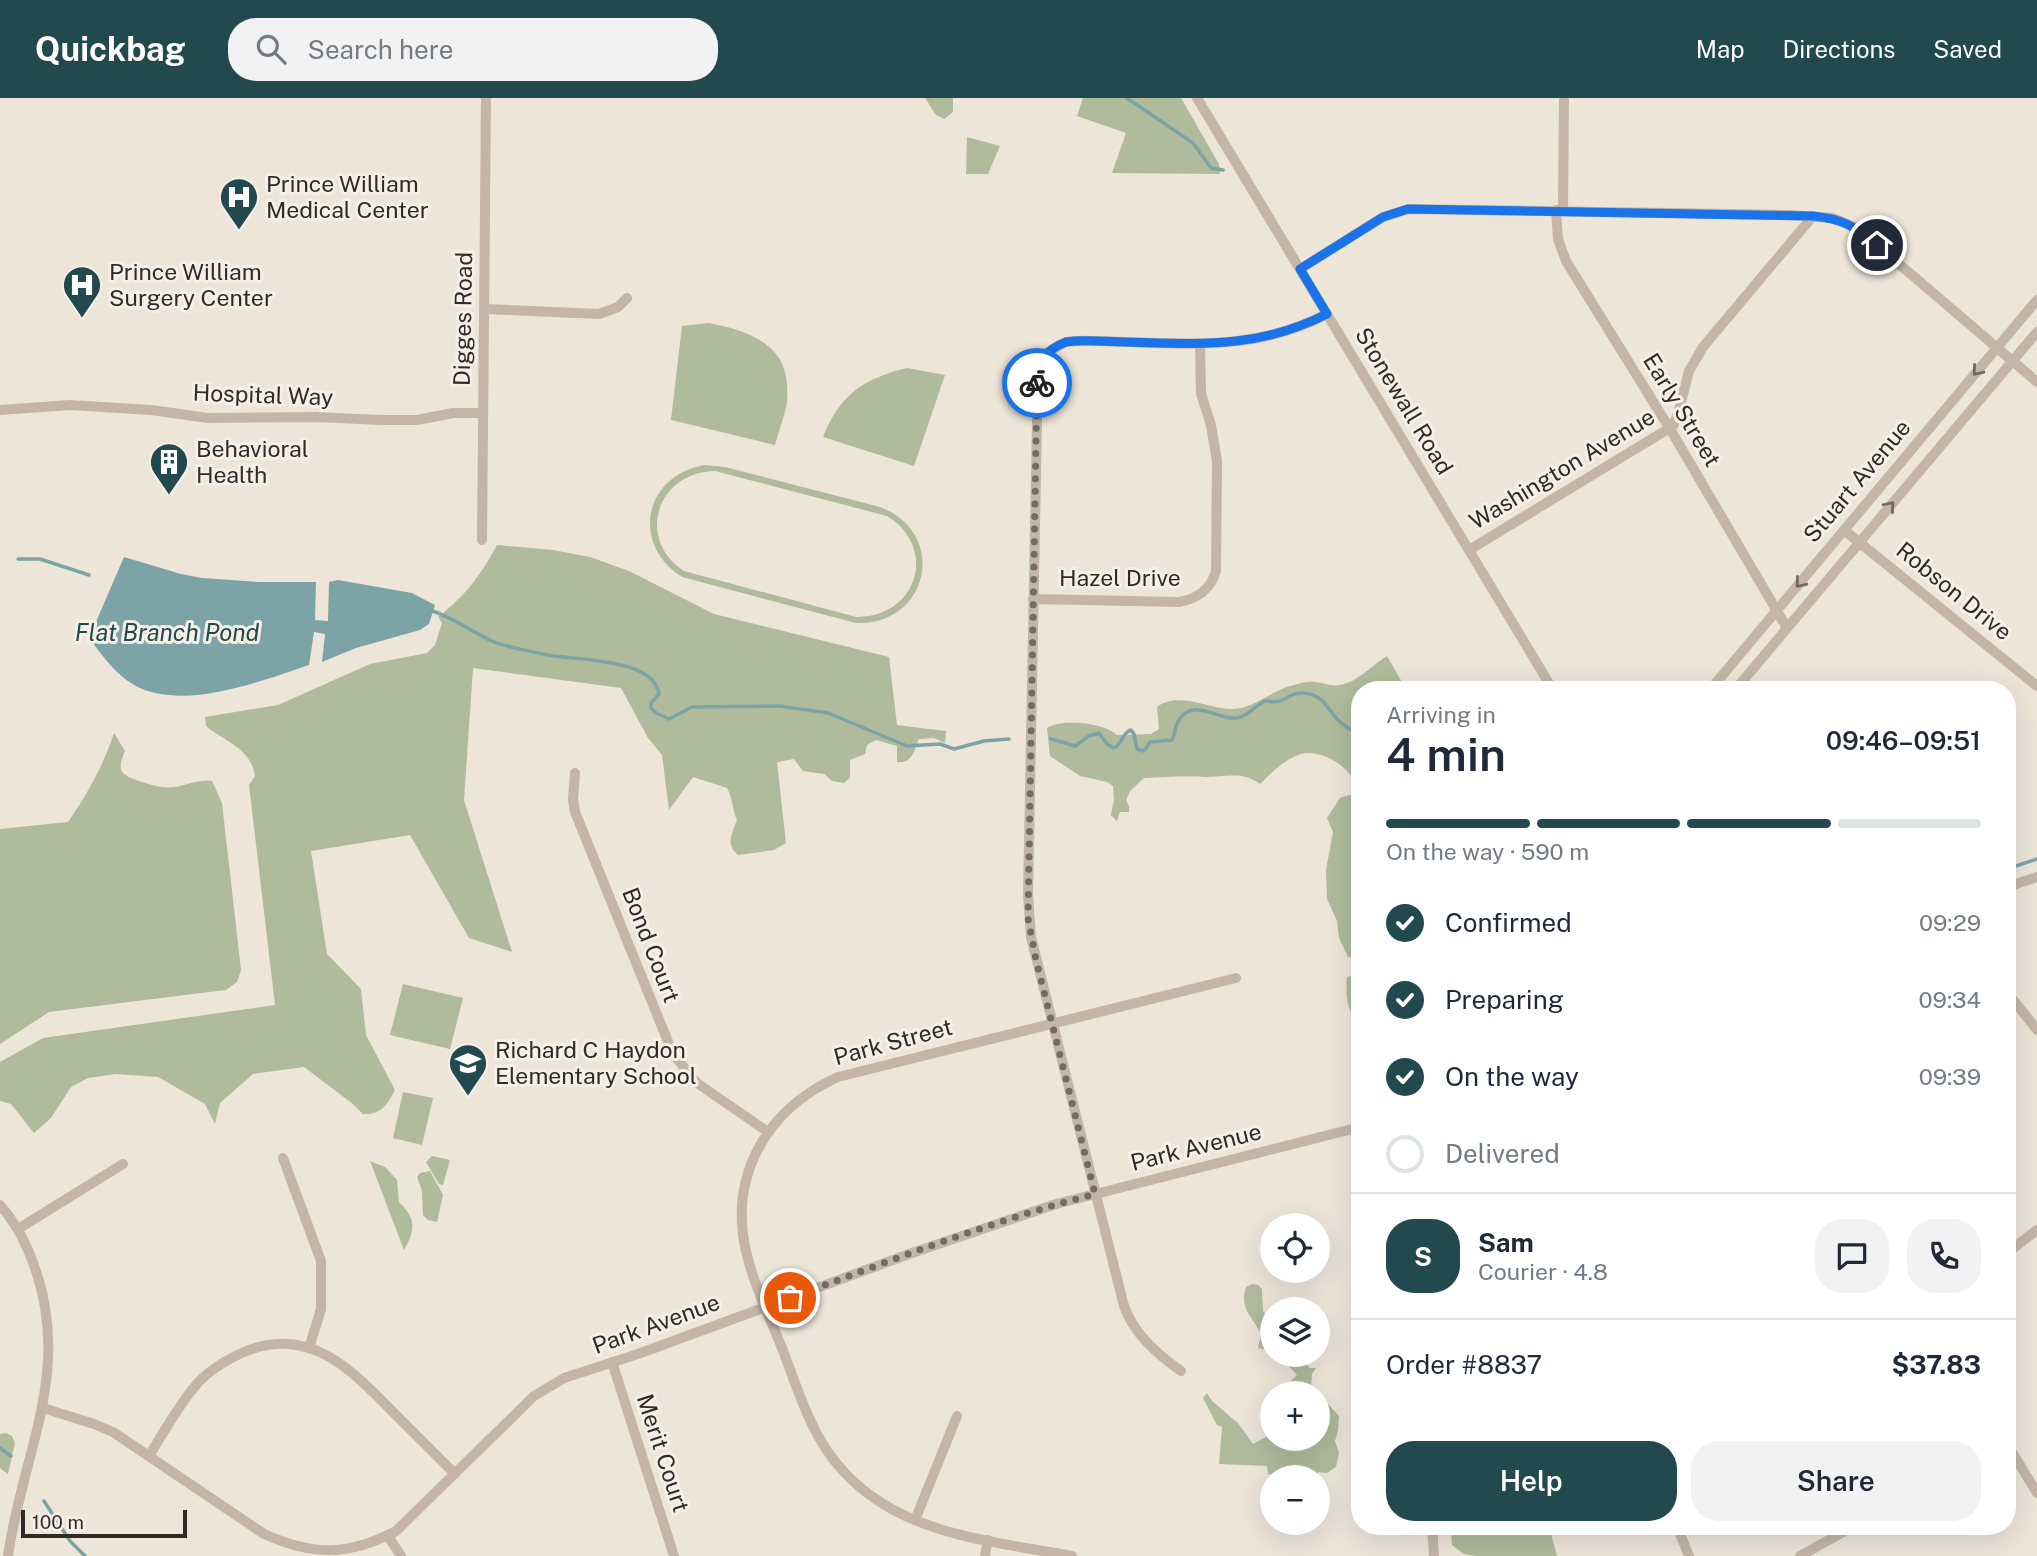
<!DOCTYPE html>
<html lang="en">
<head>
<meta charset="utf-8">
<style>
  body { margin:0; font-family:"Public Sans",sans-serif; background:#f2f2f3; color:#1f2937; height:100vh; display:flex; flex-direction:column; font-size:26px; white-space:nowrap }
  * { box-sizing:border-box; margin:0 }
  p { font-size:23px; color:#747a83 }
  .icon { flex:none; width:38px; height:38px; fill:none; stroke:currentColor; stroke-width:2; stroke-linecap:round; stroke-linejoin:round }
  .map { position:relative; flex:1; overflow:hidden }
  .side { position:absolute; left:1351px; top:583px; width:665px; height:854px; display:flex; flex-direction:column; background:#fff; border-radius:28px; box-shadow:0 7px 28px #0002 }
  .side>* { flex:none }
  .tools { position:absolute; left:1260px; top:1115px; display:grid; gap:14px }
  .tools a { display:grid; place-items:center; width:70px; height:70px; border-radius:50%; background:#fff; box-shadow:0 7px 28px #0002; font-size:35px }
  .scale { position:absolute; left:21px; bottom:18px; width:166px; box-sizing:border-box; padding-left:7px; border:4px solid #312a26; border-top:0; font-size:19px; line-height:24px; white-space:nowrap; color:#312a26; -webkit-text-stroke:5px #f6efe5; paint-order:stroke }
  .pin { position:absolute; display:grid; place-items:center; width:60px; height:60px; color:#fff; margin:-30px; border:4px solid #fff; border-radius:50%; box-shadow:0 2px 7px #0007 }
  .courier { position:absolute; display:grid; place-items:center; width:70px; height:70px; margin:-35px; border:5px solid #1a73e8; border-radius:50%; background:#fff; color:#222; box-shadow:0 2px 9px #0007 }
  .head em { font-style:normal; font-weight:600 }
  .head div { display:flex; flex-direction:column-reverse }
  .head { display:flex; align-items:center; justify-content:space-between; height:119px; padding:0 35px }
  h1 { font-size:46px; font-weight:600; line-height:52px }
  .bar { display:grid; grid-template-columns:repeat(4,1fr); gap:10px 7px; align-content:center; height:84px; padding:0 35px }
  .bar i { height:9px; border-radius:5px; background:#e0e1e3 }
  .bar .active { background:#21494e }
  .bar p { grid-column:span 4 }
  .line { display:flex; align-items:center; gap:18px; padding:0 35px; border-top:2px solid #e0e1e3 }
  .line div { flex:1 }
  .round { display:grid; place-items:center; flex:none; width:74px; height:74px; border-radius:28px; background:#f2f2f3 }
  ol { padding:0 35px; list-style:none }
  li { display:flex; align-items:center; gap:21px; height:77px }
  li p { margin-inline-start:auto }
  li .icon { padding:7px; border-radius:50%; background:#21494e; color:#fff; stroke-width:4 }
  li:last-child { color:#747a83 }
  li i { width:38px; height:38px; border:4px solid #e0e1e3; border-radius:50% }
  .primary-button { display:flex; gap:14px; margin-top:auto; padding:14px 35px }
  .primary-button a { flex:1; height:80px; border-radius:28px; background:#21494e; color:#fff; font-size:28px; font-weight:600; line-height:80px; text-align:center }
  .primary-button a+a { background:#f2f2f3; color:#1f2937 }
  header { display:flex; align-items:center; gap:42px; box-sizing:border-box; height:98px; padding:0 35px; background:#21494e; color:#fff }
  header strong { font-size:33px }
  nav { display:flex; gap:38px; margin-inline-start:auto; font-size:24px }
  .search { width:490px; height:63px; background:#f2f2f3; display:flex; align-items:center; gap:18px; box-sizing:border-box; padding:0 24px; border-radius:28px; color:#747a83; font-size:26px }
  .map>svg:first-child { display:block }
  .green { fill:#afbb9b; fill-rule:evenodd }
  .water { fill:#7ca4a7 }
  .lines { fill:none; stroke-linecap:round; stroke-linejoin:round }
  .stream { stroke:#7ca4a7; stroke-width:3.5 }
  .minor { stroke:#c4b5a7; stroke-width:10 }
  .oneway { stroke:#736960 }
  .done { stroke:#736b65; stroke-width:7; stroke-dasharray:0 12.6 }
  .route { stroke:#1a73e8; stroke-width:9 }
  .labels { text-anchor:middle; stroke-width:6; stroke-linejoin:round; paint-order:stroke }
  .poi-label { font-size:23px; fill:#312a26; stroke:#f6efe5; text-anchor:start }
  .street-label { font-size:23px; fill:#312a26; stroke:#f6efe5 }
  .water-label { font-size:24px; font-style:italic; fill:#21494e; stroke:#f6efe5 }
</style>
</head>
<body>
<header>
<strong>Quickbag</strong>
<div class="search"><svg class="icon" aria-label="search" viewBox="0 0 24 24"><circle cx="10" cy="10" r="6"/><path d="M15 15l6 6"/></svg>Search here</div>
<nav><a>Map</a><a>Directions</a><a>Saved</a></nav>
</header>
<div class="map">
<svg width="2037" height="1458" viewBox="0 0 2037 1458">
  <rect width="100%" height="100%" fill="#eee5d9"/>
  <g class="green">
    <path d="M925,0H953V14L944,21L936,17Z"/>
    <path d="M1083,0H1181L1219,66L1220,76L1112,75L1126,35L1077,18Z"/>
    <path d="M967,39L1000,48L988,76H966Z"/>
    <path d="M709,225C744,232 786,244 787,288C787,295 788,303 786,310C783,322 778,335 775,347L671,322L682,228Z"/>
    <path d="M907,270L945,277L914,368L823,339C840,296 863,281 907,270Z"/>
    <path d="M705,367L725,369L880,409C949,435 929,528 856,525L682,479C630,446 644,377 705,367ZM715,373L887,418C939,450 917,520 856,519L684,473C635,441 657,374 715,373Z"/>
    <path d="M497,447L553,452L590,459L629,473L714,516L889,559L897,627L946,633L945,645L934,640L919,641C914,653 912,666 897,664V648L876,642L867,647L865,656L850,662V680L844,685L832,683L824,676L803,673L794,661L777,664L786,745L774,752L738,757C725,746 732,736 737,722C732,711 733,701 727,690L693,679L669,712L662,657L648,640L621,590L473,570L464,702L512,854L469,840L410,737L311,753L327,856L361,891L366,937L395,992C387,1007 381,1017 363,1016L353,1006L304,969L253,976L220,1005L215,1026L205,1006L158,979L116,976L88,980L71,989L51,1020L34,1035L11,1006L0,1003V964L43,940L275,907L249,687L255,678C251,650 225,644 206,628L205,619L278,607L370,566L427,555L435,547L442,525L438,519C465,498 481,477 497,447Z"/>
    <path d="M1387,558L1406,591L1360,592V770L1354,786L1353,798L1360,811V860L1348,859L1339,840L1337,823L1327,801L1326,772L1333,734L1327,720L1340,700L1352,696L1357,687C1348,669 1327,654 1306,655C1289,657 1271,675 1260,686C1242,673 1226,679 1206,679C1185,678 1165,679 1144,680L1130,693L1126,702L1129,708V714H1120L1117,723L1111,717L1114,701L1113,688L1107,684L1080,678L1050,658L1047,630C1061,620 1106,625 1117,637L1151,636L1159,631L1157,609C1177,593 1208,610 1230,611C1251,612 1270,594 1290,588C1298,586 1308,582 1316,584C1327,586 1336,590 1347,585C1360,581 1375,565 1387,558Z"/>
    <path d="M114,635L125,653C118,670 118,676 136,682C151,687 164,692 180,688C192,685 200,682 212,683L222,705L241,872L237,884L226,892L49,914L0,946V731L68,724C88,695 103,668 114,635Z"/>
    <path d="M1360,875V918L1351,915C1346,903 1346,892 1347,879Z"/>
    <path d="M403,886L463,900L450,951L390,937Z"/>
    <path d="M403,994L433,1000L422,1047L393,1040Z"/>
    <path d="M432,1058L450,1062L443,1087L439,1086L426,1064Z"/>
    <path d="M370,1063L385,1069L397,1082L399,1104C416,1121 416,1131 404,1152Z"/>
    <path d="M430,1073L443,1097L437,1124L428,1122L423,1117L422,1093L417,1079L420,1075Z"/>
    <path d="M1252,1186L1258,1187L1262,1191L1263,1213L1272,1226V1251L1270,1249L1262,1251L1258,1250L1261,1236C1252,1218 1239,1210 1246,1189Z"/>
    <path d="M1278,1257H1287L1296,1265L1304,1264L1310,1270H1316L1312,1276L1311,1289L1317,1295H1278L1297,1277Z"/>
    <path d="M1207,1295L1212,1303L1238,1325L1253,1346L1272,1336V1340H1318V1295L1339,1318L1338,1333L1335,1343L1339,1355L1336,1369L1327,1375L1318,1374L1317,1379H1280L1268,1376L1267,1368L1219,1366L1222,1329L1217,1327L1203,1300Z"/>
    <path d="M6,1335L12,1338L15,1345L8,1376L0,1370V1336Z"/>
    <path d="M1451,1428H1549L1557,1458H1475L1464,1456L1452,1447Z"/>
  </g>
  <path class="water" d="M124,459L181,476L202,480L258,484H316L315,522L328,523L329,484L338,482L412,495L435,507L429,526L420,532L356,550L322,564L325,536L314,534L309,567C261,583 183,614 134,587C115,576 103,558 89,540Z"/>
  <g class="lines">
    <g class="stream">
      <path d="M1127,0L1193,45L1211,70L1223,72"/>
      <path d="M18,461H40L89,477"/>
      <path d="M429,512C449,517 472,534 492,543C503,548 541,556 554,558C581,562 654,561 659,596L651,605V610L656,615L669,621L692,609L780,608L828,615L907,648L940,646L954,651L984,643L1009,641"/>
      <path d="M1051,641L1075,648L1089,638L1099,635L1107,646L1114,650C1122,646 1122,635 1131,632L1134,636L1137,651L1144,653L1150,644L1172,642C1176,636 1174,629 1179,622C1193,599 1218,622 1236,620C1248,619 1254,608 1265,603C1286,607 1286,595 1302,595C1321,595 1327,609 1337,621C1344,628 1352,633 1360,638"/>
      <path d="M2007,771L2037,761"/>
      <path d="M0,1350L11,1358"/>
      <path d="M44,1403L70,1443L85,1458"/>
    </g>
    <g class="minor">
      <path d="M1197,0L1553,592"/>
      <path d="M1556,112L1558,141L1566,163L1670,331L1787,530"/>
      <path d="M1563,112L1564,0"/>
      <path d="M1300,171L1383,119L1408,111L1789,117L1833,120L1857,130L2037,284"/>
      <path d="M485,211L599,216L618,209L627,200"/>
      <path d="M0,312L70,307L151,312L208,320L317,319L380,322H417L453,315H483"/>
      <path d="M1844,432L2037,588"/>
      <path d="M482,442L486,0"/>
      <path d="M1469,452L1673,328L1678,316L1689,273L1703,249L1813,118"/>
      <path d="M1033,501L1179,504C1197,501 1211,491 1216,473L1217,363L1211,327L1201,296L1200,246"/>
      <path d="M1710,592L2037,202"/>
      <path d="M1735,592L2037,234"/>
      <path d="M575,675L573,701L575,714L673,956L697,985L768,1034"/>
      <path d="M2007,789L2037,779"/>
      <path d="M2007,894L2037,932"/>
      <path d="M283,1060L321,1163V1211L309,1250"/>
      <path d="M0,1107C17,1126 28,1149 36,1173C71,1277 22,1357 8,1458"/>
      <path d="M18,1131L123,1066"/>
      <path d="M2007,1155L2037,1132"/>
      <path d="M612,1264L674,1458"/>
      <path d="M1181,1273C1157,1256 1134,1236 1124,1208L1031,839L1028,797L1038,271L1048,254L1066,244C1085,241 1106,244 1125,244C1198,246 1260,251 1327,216"/>
      <path d="M43,1310L94,1326L113,1334L264,1436C313,1458 349,1458 396,1433L534,1298L564,1280L638,1256L912,1155L1056,1106L1360,1029"/>
      <path d="M2007,1346L2037,1395"/>
      <path d="M149,1358C164,1334 178,1308 196,1287C209,1272 226,1262 244,1254C308,1227 350,1270 391,1312C412,1333 434,1355 455,1376"/>
      <path d="M915,1422L957,1318"/>
      <path d="M1432,1428L1434,1458"/>
      <path d="M1677,1428L1689,1458"/>
      <path d="M388,1438L401,1458"/>
      <path d="M985,1458L988,1442"/>
      <path d="M1072,1458C1003,1445 923,1439 866,1394C818,1357 804,1310 784,1255C772,1224 756,1193 748,1161C726,1081 765,1012 838,979L1236,880"/>
      <path d="M1800,1458L1854,1428"/>
    </g>
  </g>
  <defs><path id="oneway-chevron" d="M-2-3.5L2.5 0L-2 3.5" fill="none" stroke-width="1.6" stroke-linecap="round" stroke-linejoin="round" transform="scale(1.75)"/></defs>
  <g class="oneway">
    <use href="#oneway-chevron" transform="translate(1977 273) rotate(130)"/>
    <use href="#oneway-chevron" transform="translate(1890 408) rotate(-50)"/>
    <use href="#oneway-chevron" transform="translate(1800 485) rotate(130)"/>
  </g>
  <g class="lines">
    <path class="done" d="M790,1200C890,1163 991,1123 1095,1096L1036,862L1028,820L1037,285"/>
    <path class="route" d="M1037,285C1038,264 1046,251 1066,244C1085,241 1106,244 1125,244C1201,246 1257,251 1327,216L1300,171L1383,119L1408,111L1813,118C1843,121 1854,128 1877,147"/>
  </g>
  <defs>
    <g id="hospital-pin" transform="scale(2.0125)"><path d="M0 17L-7.5 6A9.5 9.5 0 1 1 7.5 6Z" fill="#21494e" stroke="#f6efe5"/><path d="M-5-5h3v3.5h4V-5h3V5h-3V1.5h-4V5h-3Z" fill="#fff"/></g>
    <g id="building-pin" transform="scale(2.0125)"><path d="M0 17L-7.5 6A9.5 9.5 0 1 1 7.5 6Z" fill="#21494e" stroke="#f6efe5"/><path d="M-4-6H4V6H1V3H-1V6H-4ZM-2.5-4.3h1.7v1.8h-1.7ZM.8-4.3h1.7v1.8H.8ZM-2.5-1h1.7V.8h-1.7ZM.8-1h1.7V.8H.8Z" fill="#fff"/></g>
    <g id="school-pin" transform="scale(2.0125)"><path d="M0 17L-7.5 6A9.5 9.5 0 1 1 7.5 6Z" fill="#21494e" stroke="#f6efe5"/><path d="M0-5L7-2L0 1L-7-2ZM-4 1L0 2.5L4 1V4Q0 6-4 4Z" fill="#fff"/></g>
  </defs>
  <g fill-rule="evenodd">
    <use href="#hospital-pin" x="239" y="99"/>
    <use href="#hospital-pin" x="82" y="187"/>
    <use href="#building-pin" x="169" y="364"/>
    <use href="#school-pin" x="468" y="965"/>
  </g>
  <g class="labels">
    <g class="poi-label">
      <text x="266" y="94">Prince William<tspan x="266" dy="26">Medical Center</tspan></text>
      <text x="109" y="182">Prince William<tspan x="109" dy="26">Surgery Center</tspan></text>
      <text x="196" y="359">Behavioral<tspan x="196" dy="26">Health</tspan></text>
      <text x="495" y="960">Richard C Haydon<tspan x="495" dy="26">Elementary School</tspan></text>
    </g>
    <g class="street-label">
      <text transform="translate(463 221) rotate(-89)" y="8">Digges Road</text>
      <text transform="translate(263 297) rotate(2)" y="8">Hospital Way</text>
      <text transform="translate(1404 303) rotate(59)" y="8">Stonewall Road</text>
      <text transform="translate(1682 312) rotate(59)" y="8">Early Street</text>
      <text transform="translate(1562 371) rotate(-31)" y="8">Washington Avenue</text>
      <text transform="translate(1857 383) rotate(-50)" y="8">Stuart Avenue</text>
      <text x="1120" y="488">Hazel Drive</text>
      <text transform="translate(1954 493) rotate(39)" y="8">Robson Drive</text>
      <text transform="translate(651 847) rotate(69)" y="8">Bond Court</text>
      <text transform="translate(893 944) rotate(-15)" y="8">Park Street</text>
      <text transform="translate(1196 1049) rotate(-14)" y="8">Park Avenue</text>
      <text transform="translate(656 1226) rotate(-20)" y="8">Park Avenue</text>
      <text transform="translate(663 1355) rotate(72)" y="8">Merit Court</text>
    </g>
    <g class="water-label">
      <text x="167" y="543">Flat Branch Pond</text>
    </g>
  </g>
</svg>
<div class="tools">
<a><svg class="icon" aria-label="locate" viewBox="0 0 24 24"><circle cx="12" cy="12" r="6"/><path d="M12 2v4M12 18v4M2 12h4M18 12h4"/></svg></a>
<a><svg class="icon" aria-label="layers" viewBox="0 0 24 24"><path d="M12 4l9 5-9 5-9-5zM3 14l9 5 9-5"/></svg></a>
<a>+</a>
<a>−</a>
</div>
<div class="scale">100 m</div>
<div class="pin" style="left:790px;top:1200px;background:#ea580c"><svg class="icon" aria-label="bag" viewBox="0 0 24 24"><path d="M5 8h14l-1 12H6zM9 8a3 3 0 0 1 6 0"/></svg></div>
<div class="pin" style="left:1877px;top:147px;background:#1f2937"><svg class="icon" aria-label="home" viewBox="0 0 24 24"><path d="M3 11l9-7 9 7M6 9v11h12V9"/></svg></div>
<div class="courier" style="left:1037px;top:285px"><svg class="icon" aria-label="bike" viewBox="0 0 24 24"><circle cx="6" cy="16" r="4"/><circle cx="18" cy="16" r="4"/><path d="M6 16l4-8h5l3 8M10 8l3 8H6M13 5h3"/></svg></div>
<section class="side">
<div class="head"><div><h1>4 min</h1><p>Arriving in</p></div><em>09:46–09:51</em></div>
<div class="bar"><i class="active"></i><i class="active"></i><i class="active"></i><i></i><p>On the way · 590 m</p></div>
<ol>
<li><svg class="icon" aria-label="check" viewBox="0 0 24 24"><path d="M5 12l5 5 9-10"/></svg>Confirmed<p>09:29</p></li>
<li><svg class="icon" aria-label="check" viewBox="0 0 24 24"><path d="M5 12l5 5 9-10"/></svg>Preparing<p>09:34</p></li>
<li><svg class="icon" aria-label="check" viewBox="0 0 24 24"><path d="M5 12l5 5 9-10"/></svg>On the way<p>09:39</p></li>
<li><i></i>Delivered</li>
</ol>
<div class="line" style="height:126px"><b class="round" style="background:#21494e;color:#fff">S</b><div><b>Sam</b><p>Courier · 4.8</p></div><a class="round"><svg class="icon" aria-label="chat" viewBox="0 0 24 24"><path d="M4 5h16v11H9l-5 4z"/></svg></a><a class="round"><svg class="icon" aria-label="phone" viewBox="0 0 24 24"><path d="M5 4h4l2 5-3 2q2 4 5 5l2-3 5 2v4C11 20 4 13 5 4z"/></svg></a></div>
<div class="line" style="height:91px"><div>Order #8837</div><b>$37.83</b></div>
<div class="primary-button"><a>Help</a><a>Share</a></div>
</section>
</div>
</body>
</html>
